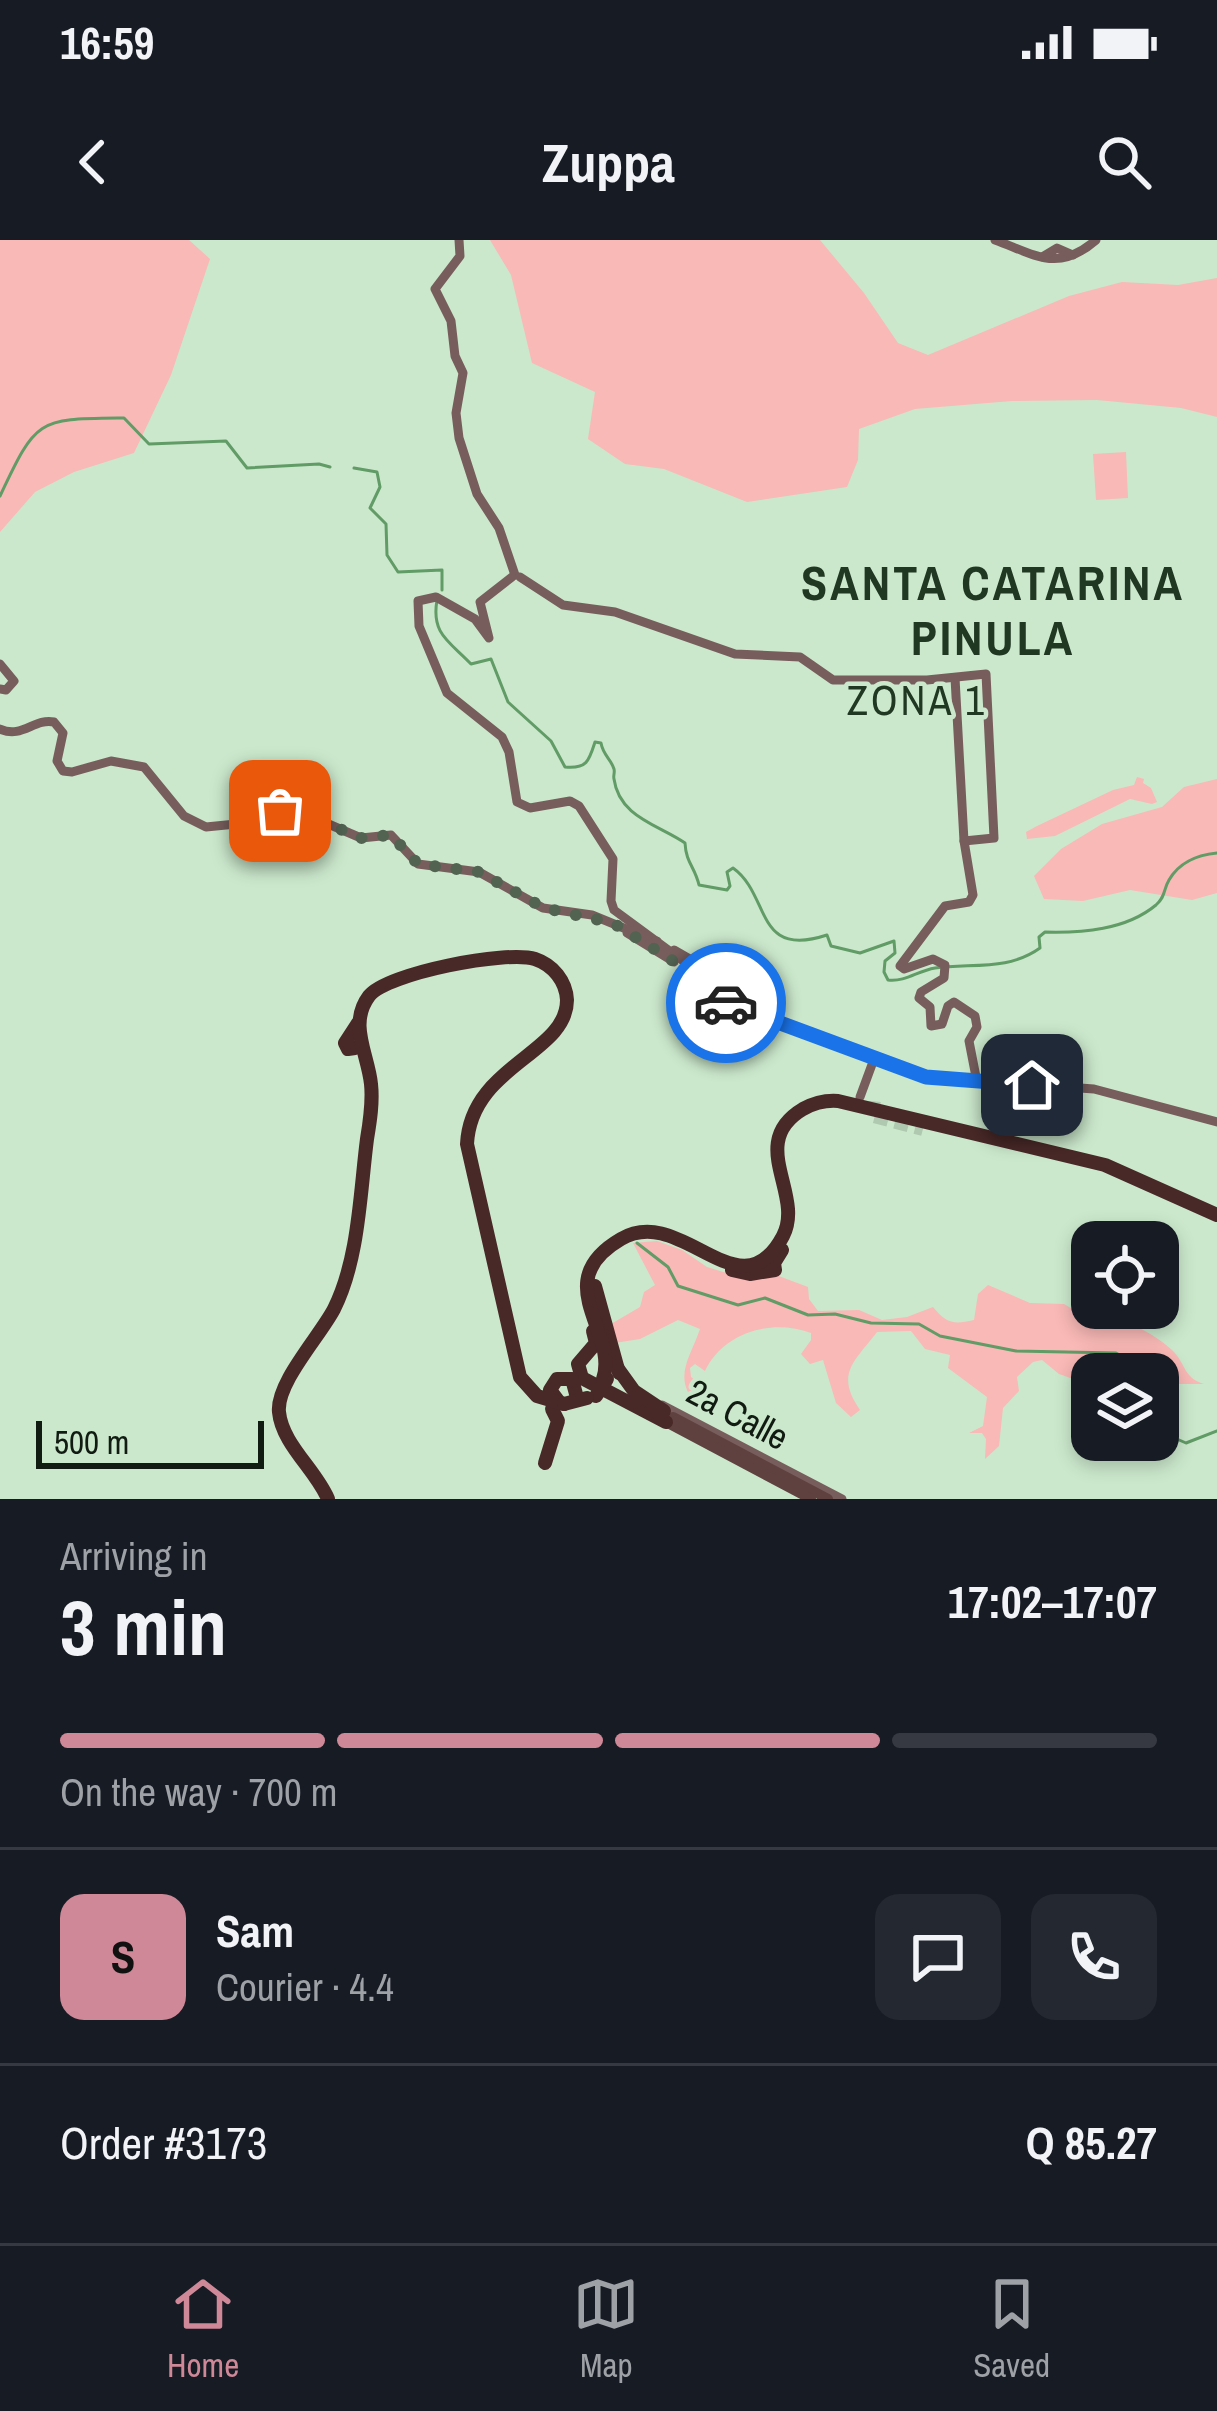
<!DOCTYPE html>
<html lang="en">
<head>
<meta charset="utf-8">
<style>
  body { margin:0; font-family:"Archivo Narrow",sans-serif; background:#242831; color:#f1f3f6; height:100vh; display:flex; flex-direction:column; font-size:45px; white-space:nowrap }
  * { box-sizing:border-box; margin:0 }
  p { font-size:39px; color:#9ea1a6 }
  .icon { flex:none; width:66px; height:66px; fill:none; stroke:currentColor; stroke-width:2; stroke-linecap:round; stroke-linejoin:round }
  .map { position:relative; height:1259px; overflow:hidden }
  .sheet { display:flex; flex-direction:column; background:#171b24; flex:1 }
  .sheet>* { flex:none }
  .fabs { position:absolute; left:1071px; top:981px; display:grid; gap:24px }
  .fabs a { display:grid; place-items:center; width:108px; height:108px; border-radius:24px; background:#171b24; box-shadow:0 6px 18px #0003; font-size:60px }
  .scale { position:absolute; left:36px; bottom:30px; width:228px; box-sizing:border-box; padding-left:12px; border:6px solid #111b11; border-top:0; font-size:33px; line-height:42px; white-space:nowrap; color:#111b11; -webkit-text-stroke:9px #cbe8cc; paint-order:stroke }
  .pin { position:absolute; display:grid; place-items:center; width:102px; height:102px; color:#fff; margin:-51px; border-radius:24px; box-shadow:0 6px 18px #0006 }
  .courier { position:absolute; display:grid; place-items:center; width:120px; height:120px; margin:-60px; border:9px solid #1a73e8; border-radius:50%; background:#fff; color:#222; box-shadow:0 3px 15px #0007 }
  .head em { font-style:normal; font-weight:700 }
  .head div { display:flex; flex-direction:column-reverse }
  .head { display:flex; align-items:center; justify-content:space-between; height:204px; padding:0 60px }
  h1 { font-size:78px; font-weight:700; line-height:90px }
  .bar { display:grid; grid-template-columns:repeat(4,1fr); gap:18px 12px; align-content:center; height:144px; padding:0 60px }
  .bar i { height:15px; border-radius:9px; background:#363941 }
  .bar .selected { background:#ce8898 }
  .bar p { grid-column:span 4 }
  .line { display:flex; align-items:center; gap:30px; padding:0 60px; border-top:3px solid #363941 }
  .line div { flex:1 }
  .round { display:grid; place-items:center; flex:none; width:126px; height:126px; border-radius:24px; background:#242831 }
  .status { display:flex; justify-content:space-between; align-items:center; height:84px; padding:0 60px; background:#171b24; direction:ltr }
  .status svg { height:33px; fill:currentColor }
  header { display:flex; justify-content:space-between; align-items:center; height:156px; padding:0 60px; background:#171b24; font-size:54px; font-weight:700 }
  .dock { display:flex; justify-content:space-around; align-items:center; height:168px; border-top:3px solid #363941; background:#171b24; font-size:33px; color:#9ea1a6 }
  .dock a { display:grid; justify-items:center; gap:6px }
  .dock .selected { color:#ce8898 }
  .map>svg:first-child { display:block }
  .green { fill:#f9b9b6 }
  .lines { fill:none; stroke-linecap:round; stroke-linejoin:round }
  .stream { stroke:#619b66; stroke-width:3 }
  .highway-tunnel { stroke:#afc9b0; stroke-width:14; stroke-dasharray:14 7; stroke-linecap:butt }
  .secondary { stroke:#775e5d; stroke-width:9 }
  .primary { stroke:#5f4240; stroke-width:10 }
  .highway { stroke:#492928; stroke-width:14 }
  .secondary-bridge { stroke:#775e5d; stroke-width:9 }
  .highway-bridge { stroke:#492928; stroke-width:14 }
  .done { stroke:#526352; stroke-width:12; stroke-dasharray:0 21.6 }
  .route { stroke:#1a73e8; stroke-width:15 }
  .labels { text-anchor:middle; stroke-width:9; stroke-linejoin:round; paint-order:stroke }
  .street-label { font-size:36px; fill:#111b11; stroke:#cbe8cc }
  .quarter-label { font-size:42px; letter-spacing:3px; fill:#203722; stroke:#cbe8cc }
  .district-label { font-size:48px; font-weight:bold; letter-spacing:3px; fill:#203722; stroke:#cbe8cc }
</style>
</head>
<body>
<div class="status"><b>16:59</b><svg viewBox="0 0 49 12"><path d="M0 12V9h3v3zM5 12V6h3v6zM10 12V3h3v9zM15 12V0h3v12zM26 1h20v11H26zM47 4h2v5h-2z"/></svg></div>
<header><svg class="icon" aria-label="back" viewBox="0 0 24 24"><path d="M15 5l-7 7 7 7"/></svg>Zuppa<svg class="icon" aria-label="search" viewBox="0 0 24 24"><circle cx="10" cy="10" r="6"/><path d="M15 15l6 6"/></svg></header>
<div class="map">
<svg width="1217" height="1259" viewBox="0 0 1217 1259">
  <rect width="100%" height="100%" fill="#cbe8cc"/>
  <g class="green">
    <path d="M0,0H189L210,19L171,135L134,213L74,232L35,252L0,292Z"/>
    <path d="M490,0H820L864,53L898,103L928,115L1069,56L1122,42L1178,45L1217,38V177L1181,168L1097,160L1012,161L915,169L859,189L858,220L847,247L747,262L664,229L625,224L588,199L595,152L532,123L511,35Z"/>
    <path d="M1126,212L1128,258L1096,260L1093,214Z"/>
    <path d="M1137,537L1144,539L1143,543L1151,548L1157,562L1152,564L1130,559L1055,596L1027,599L1026,592L1037,586L1113,550L1134,545Z"/>
    <path d="M1217,539V653L1192,660L1130,650L1083,661L1044,659L1034,636L1061,609L1102,584L1162,567L1184,547Z"/>
    <path d="M657,1001L682,1010L707,1027L733,1035H776L808,1047L809,1059L818,1071L859,1070L882,1080L907,1077L933,1067C946,1083 953,1085 974,1080L978,1054L988,1045L1030,1063L1064,1064L1074,1070L1085,1065C1111,1075 1150,1089 1172,1110C1186,1123 1183,1138 1204,1144H1160L1158,1134L1138,1129L1136,1119L1125,1131L1127,1134H1092L1076,1140L1059,1134L1042,1120L1033,1122L1017,1137L1019,1151L1003,1168L999,1206L985,1219L986,1199L982,1193H969L983,1186L987,1157L948,1128L950,1115L925,1109L911,1091L877,1092C854,1122 835,1134 860,1170L851,1177L836,1163L823,1120L810,1124L801,1114L811,1100V1093C771,1078 723,1093 705,1131L695,1124L690,1128L691,1137L706,1149L705,1156L693,1160C674,1135 691,1116 700,1089L678,1080L640,1099L615,1103L611,1084L640,1067L644,1052L655,1045L633,1003Z"/>
  </g>
  <g class="lines">
    <g class="stream">
      <path d="M354,228L377,232L380,247L370,268L386,284L387,315L398,332L442,330V350"/>
      <path d="M0,256C37,177 38,179 124,178L149,204L226,201L247,228L319,224L330,227"/>
      <path d="M437,360C431,394 449,401 471,424L491,419L508,462L551,501L565,527C587,529 589,521 595,502L601,503C603,515 611,519 614,529C615,533 613,536 614,539C619,577 659,585 685,603C686,623 695,627 699,645L727,650L730,646L727,632L733,628C771,655 754,719 827,695L831,706L860,713L894,701L895,713L885,721L884,732L888,740C906,742 917,731 935,728C972,723 1008,731 1040,708L1039,697L1045,692C1082,693 1126,690 1156,665C1166,656 1163,650 1169,640C1180,621 1198,615 1217,613"/>
      <path d="M637,1003L668,1027L678,1046L738,1065L765,1058L808,1075L835,1074L871,1083L919,1084L940,1096L1016,1111L1116,1113L1153,1134"/>
      <path d="M1158,1137L1162,1139L1158,1153"/>
      <path d="M1158,1171L1170,1196L1186,1203L1217,1191"/>
    </g>
    <path class="highway-tunnel" d="M880,869L871,868L870,875L923,889"/>
    <g class="secondary">
      <path d="M459,0L460,16L435,49L451,81L455,116L463,133L456,173L459,198L477,254L499,288L515,335"/>
      <path d="M995,0C1036,15 1058,33 1096,0"/>
      <path d="M1042,17L1057,8L1073,15"/>
      <path d="M512,337L480,362L489,398L475,379L436,357L418,361L419,386L447,453L502,497L509,512L517,562L530,568L570,561L579,566L613,619L611,661L614,670L758,776L927,837L1094,849L1217,882"/>
      <path d="M520,337L563,365L615,372L735,414L800,417L833,440H927L986,434L994,598L964,601"/>
      <path d="M0,424L14,441L6,450L0,449"/>
      <path d="M955,438L964,601L973,655L969,662L945,666L900,726L904,729L933,719L945,725L944,738L921,752L919,758L930,767L931,786L942,784L948,766L954,762L975,776L977,787L969,801L977,842"/>
      <path d="M0,489C22,499 34,478 54,482L63,493L57,521L63,531L72,532L111,521L144,527L184,576L206,587L236,584L274,570L312,577L361,598L391,595L418,624L479,632L543,668L592,675L648,698"/>
      <path d="M627,693L674,722"/>
      <path d="M674,710L700,725"/>
      <path d="M697,740L731,765"/>
      <path d="M860,857L874,819"/>
      <path d="M662,1165L842,1259"/>
    </g>
    <g class="primary">
      <path d="M673,1177L828,1259"/>
      <path d="M666,1182L811,1259"/>
    </g>
    <g class="highway">
      <path d="M355,808L348,809L345,803L358,783"/>
      <path d="M732,1030L750,1034L775,1030L774,1023L782,1010"/>
      <path d="M595,1046L619,1133"/>
      <path d="M593,1091L596,1103L578,1124L582,1138L666,1182"/>
      <path d="M616,1126L634,1151L664,1171"/>
      <path d="M603,1139C619,1092 547,1042 621,999C682,963 740,1077 783,996C805,954 746,903 803,869C814,863 825,860 838,861L1105,925L1217,975"/>
      <path d="M559,1162L550,1150L557,1139H572L576,1154"/>
      <path d="M545,1223L558,1181L552,1169"/>
      <path d="M328,1259C316,1230 282,1204 279,1172C276,1143 320,1096 334,1069C359,1019 360,953 367,899C370,881 373,862 371,844C368,814 348,784 369,756C387,733 507,710 535,719C553,725 566,741 567,760C567,814 471,825 467,904L520,1137L537,1156L564,1164"/>
    </g>
    <g class="secondary-bridge">
      <path d="M649,704L657,701"/>
      <path d="M700,725L728,749L724,756L715,755"/>
    </g>
    <g class="highway-bridge">
      <path d="M596,1156L607,1139"/>
      <path d="M564,1164L587,1158"/>
    </g>
  </g>
  <g class="lines">
    <path class="done" d="M280,571L312,577L361,598L391,595L418,624L479,632L544,668L613,683L681,726L726,763"/>
    <path class="route" d="M726,763L926,837L1032,845"/>
  </g>
  <g class="labels">
    <g class="street-label">
      <text transform="translate(738 1174) rotate(28)" y="13">2a Calle</text>
    </g>
    <g class="quarter-label">
      <text x="917" y="475">ZONA 1</text>
    </g>
    <g class="district-label">
      <text x="993" y="360">SANTA CATARINA<tspan x="993" dy="55">PINULA</tspan></text>
    </g>
  </g>
</svg>
<div class="fabs">
<a><svg class="icon" aria-label="locate" viewBox="0 0 24 24"><circle cx="12" cy="12" r="6"/><path d="M12 2v4M12 18v4M2 12h4M18 12h4"/></svg></a>
<a><svg class="icon" aria-label="layers" viewBox="0 0 24 24"><path d="M12 4l9 5-9 5-9-5zM3 14l9 5 9-5"/></svg></a>
</div>
<div class="scale">500 m</div>
<div class="pin" style="left:280px;top:571px;background:#ea580c"><svg class="icon" aria-label="bag" viewBox="0 0 24 24"><path d="M5 8h14l-1 12H6zM9 8a3 3 0 0 1 6 0"/></svg></div>
<div class="pin" style="left:1032px;top:845px;background:#1f2937"><svg class="icon" aria-label="home" viewBox="0 0 24 24"><path d="M3 11l9-7 9 7M6 9v11h12V9"/></svg></div>
<div class="courier" style="left:726px;top:763px"><svg class="icon" aria-label="car" viewBox="0 0 24 24"><path d="M5 17H2v-5l4-1 3-4h7l3 4 3 1v5h-3M9 17h6M6 11h13"/><circle cx="7" cy="17" r="2"/><circle cx="17" cy="17" r="2"/></svg></div>
</div>
<section class="sheet">
<div class="head"><div><h1>3 min</h1><p>Arriving in</p></div><em>17:02–17:07</em></div>
<div class="bar"><i class="selected"></i><i class="selected"></i><i class="selected"></i><i></i><p>On the way · 700 m</p></div>
<div class="line" style="height:216px"><b class="round" style="background:#ce8898;color:#111">S</b><div><b>Sam</b><p>Courier · 4.4</p></div><a class="round"><svg class="icon" aria-label="chat" viewBox="0 0 24 24"><path d="M4 5h16v11H9l-5 4z"/></svg></a><a class="round"><svg class="icon" aria-label="phone" viewBox="0 0 24 24"><path d="M5 4h4l2 5-3 2q2 4 5 5l2-3 5 2v4C11 20 4 13 5 4z"/></svg></a></div>
<div class="line" style="height:156px"><div>Order #3173</div><b>Q 85.27</b></div>
</section>
<nav class="dock">
<a class="selected"><svg class="icon" aria-label="home" viewBox="0 0 24 24"><path d="M3 11l9-7 9 7M6 9v11h12V9"/></svg>Home</a>
<a><svg class="icon" aria-label="map" viewBox="0 0 24 24"><path d="M3 6l6-2 6 2 6-2v14l-6 2-6-2-6 2zM9 4v14M15 6v14"/></svg>Map</a>
<a><svg class="icon" aria-label="saved" viewBox="0 0 24 24"><path d="M7 4h10v16l-5-4-5 4z"/></svg>Saved</a>
</nav>
</body>
</html>
